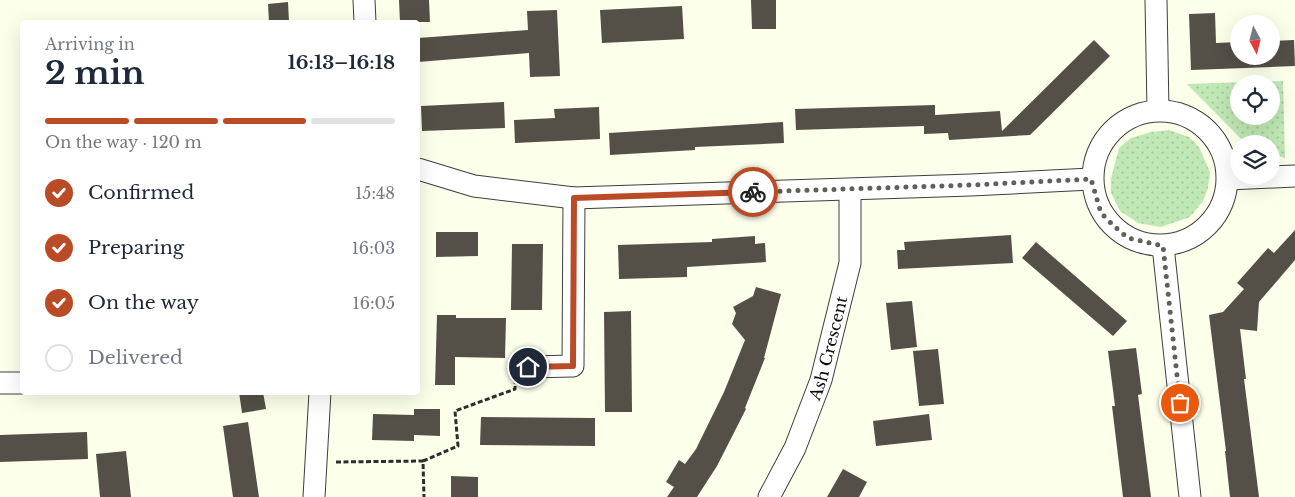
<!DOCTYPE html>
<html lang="en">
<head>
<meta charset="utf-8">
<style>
  body { margin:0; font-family:"Libre Baskerville",serif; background:#f6f6f7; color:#1f2937; height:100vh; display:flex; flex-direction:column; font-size:19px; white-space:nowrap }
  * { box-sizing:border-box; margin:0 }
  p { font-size:16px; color:#747a83 }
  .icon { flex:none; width:28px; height:28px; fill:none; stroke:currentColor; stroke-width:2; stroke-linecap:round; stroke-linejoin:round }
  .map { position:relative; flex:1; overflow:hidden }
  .details { position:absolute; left:20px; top:20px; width:400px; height:375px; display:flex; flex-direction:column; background:#fff; border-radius:5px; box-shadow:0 5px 20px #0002 }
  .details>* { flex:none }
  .needle { width:32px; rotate:173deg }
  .tools { position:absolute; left:1230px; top:15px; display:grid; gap:10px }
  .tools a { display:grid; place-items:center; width:50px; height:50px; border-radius:50%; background:#fff; box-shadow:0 5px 20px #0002; font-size:25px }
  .pin { position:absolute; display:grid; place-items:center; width:42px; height:42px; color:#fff; margin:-21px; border:2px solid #fff; border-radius:50%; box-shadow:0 1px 5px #0007 }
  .courier { position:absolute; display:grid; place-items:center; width:50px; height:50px; margin:-25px; border:4px solid #b94c26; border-radius:50%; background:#fff; color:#222; box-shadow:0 1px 6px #0007 }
  .overview em { font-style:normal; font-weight:700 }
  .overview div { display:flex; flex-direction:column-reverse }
  .overview { display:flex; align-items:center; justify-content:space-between; height:85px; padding:0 25px }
  h1 { font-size:32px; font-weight:700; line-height:38px }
  .bar { display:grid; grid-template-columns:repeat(4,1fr); gap:8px 5px; align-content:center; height:60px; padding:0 25px }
  .bar i { height:6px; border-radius:4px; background:#e0e1e3 }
  .bar .active { background:#b94c26 }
  .bar p { grid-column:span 4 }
  ol { padding:0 25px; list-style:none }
  li { display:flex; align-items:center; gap:15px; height:55px }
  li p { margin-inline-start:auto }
  li .icon { padding:5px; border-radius:50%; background:#b94c26; color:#fff; stroke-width:4 }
  li:last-child { color:#747a83 }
  li i { width:28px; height:28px; border:2px solid #e0e1e3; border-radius:50% }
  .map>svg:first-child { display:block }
  .grass { fill:url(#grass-dots); fill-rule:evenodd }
  .building { fill:#545048 }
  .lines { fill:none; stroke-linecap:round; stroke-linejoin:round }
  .street-casing { stroke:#3e3e3e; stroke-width:23 }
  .path { stroke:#2d2d2d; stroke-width:3; stroke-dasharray:5 2.5; stroke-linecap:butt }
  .street { stroke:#fff; stroke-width:21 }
  .done { stroke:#5f6059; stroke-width:5; stroke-dasharray:0 9 }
  .route { stroke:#b94c26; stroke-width:6 }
  .labels { text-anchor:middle; stroke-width:5; stroke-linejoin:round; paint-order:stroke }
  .street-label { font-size:16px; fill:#0b0b0b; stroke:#fff }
</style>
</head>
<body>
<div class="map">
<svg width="1295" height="497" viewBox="0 0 1295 497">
  <defs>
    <pattern id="grass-dots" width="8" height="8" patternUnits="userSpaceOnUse" patternTransform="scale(1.25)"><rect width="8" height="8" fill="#c0e8b5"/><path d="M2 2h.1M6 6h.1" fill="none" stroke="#a4c69a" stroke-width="1.8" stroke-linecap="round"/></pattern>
  </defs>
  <rect width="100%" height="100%" fill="#fcffea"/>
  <g class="grass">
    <path d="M1283,81L1285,158L1271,153V144H1246L1187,84ZM1239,84H1271V116H1239Z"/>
    <path d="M1169,130L1189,137L1199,147L1210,172L1208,188L1203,201L1190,217L1161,227L1138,223L1120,211L1111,193V179L1119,148L1131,138L1151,132Z"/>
  </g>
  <g class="building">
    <path d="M399,0H429L430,22H400Z"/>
    <path d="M751,0H776V29H752Z"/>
    <path d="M288,2L289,22H269L268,4Z"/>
    <path d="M682,6L684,39L602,43L600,10Z"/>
    <path d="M557,10L560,76L530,77L529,53L418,62V38L528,30L527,11Z"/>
    <path d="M1215,13L1216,43L1239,42V56H1271V41L1294,40L1295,66L1191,70L1189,14Z"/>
    <path d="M1094,40L1110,56L1030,135L949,140L948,133L924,134V126L796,130L795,109L935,105V115L1000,111L1002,131Z"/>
    <path d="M504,102L505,128L422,131L421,106Z"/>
    <path d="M599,107L600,139L515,143L514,120L555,118L554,109Z"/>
    <path d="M783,122L784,143L695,147V150L610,155L609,133Z"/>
    <path d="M1295,230V260L1259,302L1257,331L1240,329L1246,379H1244L1259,497H1230L1225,451H1226L1209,315L1223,312L1244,289L1237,283L1268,248L1274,253Z"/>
    <path d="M436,232H478V256L436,257Z"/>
    <path d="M1011,235L1013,263L898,269L897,250H905L904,242Z"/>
    <path d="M755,236V244L765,243L766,262L687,267V277L619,279L618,245L712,242V239Z"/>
    <path d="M1036,242L1127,321L1113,336L1022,258Z"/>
    <path d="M512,244H543L542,310H511Z"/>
    <path d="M756,287L781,294L764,358H765L745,408L746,409L717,466L697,497H667L674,487L666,482L679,460L685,464L696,449L724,392L745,340L732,324L736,313L733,307L753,296Z"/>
    <path d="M912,301L917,347L891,350L886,303Z"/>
    <path d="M631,311L632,412H605L604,312Z"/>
    <path d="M437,315H456V318H506L505,358L455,357V385H435Z"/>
    <path d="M1136,348L1142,394L1138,395L1151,497H1123L1112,406H1115L1108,351Z"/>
    <path d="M938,349L944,404L919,406L913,351Z"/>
    <path d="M239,392H263L266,409L242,413Z"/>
    <path d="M414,409H440V436L414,435V441L372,440L373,414L414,415Z"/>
    <path d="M929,414L932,440L876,446L873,421Z"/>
    <path d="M481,417L595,418V446L480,445Z"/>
    <path d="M248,422L259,497H233L223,426Z"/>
    <path d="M87,432L88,459L0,462V435Z"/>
    <path d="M126,451L131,497H100L96,454Z"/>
    <path d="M843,469L867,482L859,497H827Z"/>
    <path d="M451,476L478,477V497H451Z"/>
  </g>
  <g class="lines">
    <g class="street-casing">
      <g id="street">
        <path d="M364,0L365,22"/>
        <path d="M1156,0L1158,110"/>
        <circle cx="1160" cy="178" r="67"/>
        <path d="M418,169L474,186L574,198L971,185L1091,179"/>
        <path d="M1228,179L1295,176"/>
        <path d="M1163,246L1190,497"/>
        <path d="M528,367L573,366L574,198"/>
        <path d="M0,383H20"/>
        <path d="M314,497L320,392"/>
        <path id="s1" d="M769,497L795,448L821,380L850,263V190"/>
      </g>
    </g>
    <g class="path">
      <path d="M423,461L458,446L455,411L515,389V383"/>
      <path d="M336,462L423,461L424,497"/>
    </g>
    <use href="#street" class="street"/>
  </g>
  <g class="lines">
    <path class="done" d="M753,192L971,185L1091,179L1101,213L1114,226L1128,238L1163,246L1180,403"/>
    <path class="route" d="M528,367L573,366L574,198L753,192"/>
  </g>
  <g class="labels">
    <g class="street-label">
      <text dy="6" stroke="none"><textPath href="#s1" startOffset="161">Ash Crescent</textPath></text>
    </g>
  </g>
</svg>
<div class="tools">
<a><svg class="needle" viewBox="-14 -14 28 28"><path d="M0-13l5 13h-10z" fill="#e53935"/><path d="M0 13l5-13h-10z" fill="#747a83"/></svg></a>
<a><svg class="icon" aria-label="locate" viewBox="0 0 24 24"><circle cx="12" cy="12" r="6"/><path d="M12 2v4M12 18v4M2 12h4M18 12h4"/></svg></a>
<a><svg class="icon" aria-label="layers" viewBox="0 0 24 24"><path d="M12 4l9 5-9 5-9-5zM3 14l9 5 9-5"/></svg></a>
</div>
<div class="pin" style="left:1180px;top:403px;background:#ea580c"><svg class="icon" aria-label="bag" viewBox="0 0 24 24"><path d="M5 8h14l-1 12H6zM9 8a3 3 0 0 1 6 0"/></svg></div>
<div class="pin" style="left:528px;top:367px;background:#1f2937"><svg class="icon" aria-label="home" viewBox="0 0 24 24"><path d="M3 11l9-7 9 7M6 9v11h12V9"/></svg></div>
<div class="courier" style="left:753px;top:192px"><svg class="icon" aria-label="bike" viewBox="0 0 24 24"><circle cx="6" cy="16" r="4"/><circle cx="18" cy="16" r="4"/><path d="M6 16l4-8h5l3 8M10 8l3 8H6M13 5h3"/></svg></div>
<section class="details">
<div class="overview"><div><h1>2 min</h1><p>Arriving in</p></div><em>16:13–16:18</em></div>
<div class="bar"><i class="active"></i><i class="active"></i><i class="active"></i><i></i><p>On the way · 120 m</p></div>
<ol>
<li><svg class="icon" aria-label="check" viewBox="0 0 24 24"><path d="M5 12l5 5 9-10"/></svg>Confirmed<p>15:48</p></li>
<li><svg class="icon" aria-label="check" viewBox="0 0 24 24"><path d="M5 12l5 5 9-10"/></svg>Preparing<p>16:03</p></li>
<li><svg class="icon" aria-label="check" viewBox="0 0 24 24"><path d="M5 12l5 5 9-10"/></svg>On the way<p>16:05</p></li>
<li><i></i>Delivered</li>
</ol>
</section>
</div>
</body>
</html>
